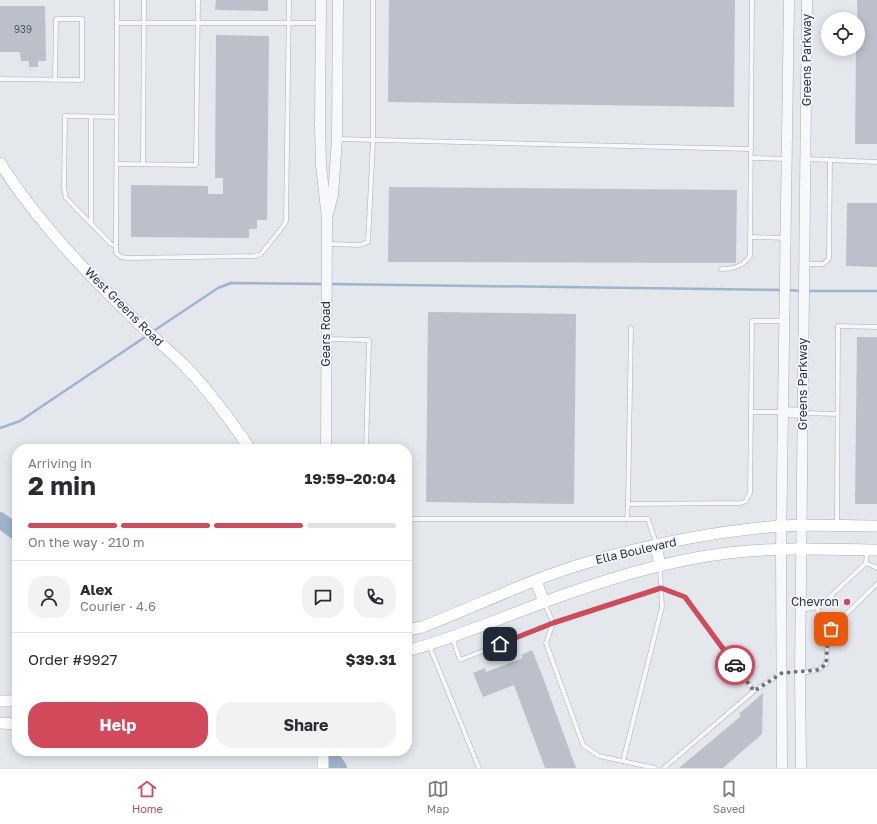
<!DOCTYPE html>
<html lang="en">
<head>
<meta charset="utf-8">
<style>
  body { margin:0; font-family:"Golos Text",sans-serif; background:#f2f2f3; color:#2b2b33; height:100vh; display:flex; flex-direction:column; font-size:15px; white-space:nowrap }
  * { box-sizing:border-box; margin:0 }
  p { font-size:13px; color:#7c7c81 }
  .icon { flex:none; width:22px; height:22px; fill:none; stroke:currentColor; stroke-width:2; stroke-linecap:round; stroke-linejoin:round }
  .map { position:relative; flex:1; overflow:hidden }
  .details { position:absolute; left:12px; top:444px; width:400px; height:312px; display:flex; flex-direction:column; background:#fff; border-radius:16px; box-shadow:0 2px 10px #0003 }
  .details>* { flex:none }
  .buttons { position:absolute; left:821px; top:12px; display:grid; gap:8px }
  .buttons a { display:grid; place-items:center; width:44px; height:44px; border-radius:50%; background:#fff; box-shadow:0 2px 10px #0003; font-size:20px }
  .pin { position:absolute; display:grid; place-items:center; width:34px; height:34px; color:#fff; margin:-17px; border-radius:8px; box-shadow:0 2px 6px #0006 }
  .courier { position:absolute; display:grid; place-items:center; width:40px; height:40px; margin:-20px; border:3px solid #d1495b; border-radius:50%; background:#fff; color:#222; box-shadow:0 1px 5px #0007 }
  .summary em { font-style:normal; font-weight:700 }
  .summary div { display:flex; flex-direction:column-reverse }
  .summary { display:flex; align-items:center; justify-content:space-between; height:68px; padding:0 16px }
  h1 { font-size:26px; font-weight:700; line-height:30px }
  .bar { display:grid; grid-template-columns:repeat(4,1fr); gap:6px 4px; align-content:center; height:48px; padding:0 16px }
  .bar i { height:5px; border-radius:3px; background:#e1e1e2 }
  .bar .active { background:#d1495b }
  .bar p { grid-column:span 4 }
  .line { display:flex; align-items:center; gap:10px; padding:0 16px; border-top:1px solid #e1e1e2 }
  .line div { flex:1 }
  .round { display:grid; place-items:center; flex:none; width:42px; height:42px; border-radius:16px; background:#f2f2f3 }
  .primary-button { display:flex; gap:8px; margin-top:auto; padding:8px 16px }
  .primary-button a { flex:1; height:46px; border-radius:16px; background:#d1495b; color:#fff; font-size:16px; font-weight:700; line-height:46px; text-align:center }
  .primary-button a+a { background:#f2f2f3; color:#2b2b33 }
  .tabs { display:flex; justify-content:space-around; align-items:center; height:56px; border-top:1px solid #e1e1e2; background:#fff; font-size:11px; color:#7c7c81 }
  .tabs a { display:grid; justify-items:center; gap:2px }
  .tabs .active { color:#d1495b }
  .map>svg:first-child { display:block }
  .lines { fill:none; stroke-linecap:round; stroke-linejoin:round }
  .stream { stroke:#9fb4cc; stroke-width:2.5 }
  .river { stroke:#9fb4cc; stroke-width:16 }
  .building { fill:#bbc0ca }
  .service-casing { stroke:#a9aeb7; stroke-width:5 }
  .tertiary-casing { stroke:#a9aeb7; stroke-width:11 }
  .secondary-casing { stroke:#a9aeb7; stroke-width:12 }
  .service { stroke:#f7f8fa; stroke-width:4 }
  .tertiary { stroke:#f7f8fa; stroke-width:10 }
  .secondary { stroke:#fff; stroke-width:11 }
  .done { stroke:#6c737f; stroke-width:4; stroke-dasharray:0 7.2 }
  .route { stroke:#d1495b; stroke-width:5 }
  .poi-dot { fill:#d1495b; stroke:#f4f6f9; stroke-width:1.5 }
  .labels { text-anchor:middle; stroke-width:3.5; stroke-linejoin:round; paint-order:stroke }
  .number-label { font-size:10px; fill:#4f5766 }
  .street-label { font-size:12px; fill:#2b3445; stroke:#f4f6f9 }
  .poi-label { font-size:12px; fill:#2b3445; stroke:#f4f6f9; text-anchor:end }
</style>
</head>
<body>
<div class="map">
<svg width="877" height="768" viewBox="0 0 877 768">
  <rect width="100%" height="100%" fill="#e4e7ec"/>
  <g class="lines">
    <g class="stream">
      <path d="M330,284L783,290"/>
      <path d="M788,290L801,291"/>
      <path d="M806,291H877"/>
      <path d="M152,332L218,288L231,283L325,284"/>
      <path d="M0,428L20,421L148,335"/>
    </g>
    <g class="river">
      <path d="M0,520L17,533"/>
      <path d="M327,751L339,768"/>
    </g>
  </g>
  <g class="building">
    <path d="M216,0H268V11L215,10Z"/>
    <path d="M389,0H735L734,107L388,102Z"/>
    <path d="M857,0H877V144H855L856,49H858Z"/>
    <path d="M0,6H45L46,61H38V67H29V61H21L20,52H0Z"/>
    <path d="M216,35L269,36L267,220H257V229H249V238L131,237V185L208,186V194H223V178H215Z"/>
    <path d="M389,187L737,190L736,263L388,262Z"/>
    <path d="M847,203H877V267L846,266Z"/>
    <path d="M428,312L576,314L574,504L426,502Z"/>
    <path d="M857,337H877V504H855Z"/>
    <path d="M532,650L542,675L576,768H545L514,685L483,697L473,673L485,668L486,672L523,658L521,655Z"/>
    <path d="M763,693L762,734L723,768H679L741,716L739,714Z"/>
  </g>
  <g class="lines">
    <g class="service-casing">
      <g id="service">
        <path d="M117,0L116,253L121,257L127,258L255,256L261,254L284,225L286,221L289,0"/>
        <path d="M117,23H320"/>
        <path d="M0,79L82,80V19H56L55,80"/>
        <path d="M337,139L751,149"/>
        <path d="M751,158L787,159"/>
        <path d="M806,159L877,162"/>
        <path d="M117,164L196,165L198,0"/>
        <path d="M143,164L144,0"/>
        <path d="M91,223V117"/>
        <path d="M750,237L786,238"/>
        <path d="M328,244L360,245L368,242L373,141V0"/>
        <path d="M116,246L111,244L66,198L64,188L65,116L117,117"/>
        <path d="M804,264H823L829,259L830,160"/>
        <path d="M721,269C734,269 743,266 750,256L752,0"/>
        <path d="M328,339L369,340L366,449"/>
        <path d="M751,412L752,321H783"/>
        <path d="M803,413L837,414"/>
        <path d="M628,504L631,328"/>
        <path d="M407,519H648L656,543"/>
        <path d="M627,519L628,504L741,503L746,501L750,493L751,412H782"/>
        <path d="M837,525L838,326L877,327"/>
        <path d="M866,563L877,568"/>
        <path d="M545,604L553,623L546,643L583,745L599,756L655,768"/>
        <path d="M817,608L828,635"/>
        <path d="M801,610L819,607L866,563L867,551"/>
        <path d="M452,637L460,660L553,623L661,588L685,597L754,691"/>
        <path d="M429,645L479,768"/>
        <path d="M800,673L818,670L826,664L828,635L831,629L877,584"/>
        <path d="M623,761L662,607L660,566"/>
        <path d="M664,768L754,691L781,673"/>
      </g>
    </g>
    <g class="tertiary-casing">
      <g id="tertiary">
        <path d="M321,0L320,124L321,166L327,218L326,449"/>
        <path d="M328,214L333,195L337,139L338,0"/>
        <path d="M784,412L803,413"/>
        <path d="M782,768L781,550L789,0"/>
        <path d="M801,768L800,673L807,0"/>
      </g>
    </g>
    <g class="secondary-casing">
      <g id="secondary">
        <path d="M0,163C37,221 84,270 133,318C149,334 168,349 184,365C209,391 230,419 250,449"/>
        <path d="M656,545L660,566"/>
        <path d="M536,581L544,602"/>
        <path d="M407,630L422,627C477,606 533,578 589,562C651,544 716,531 780,526C812,524 845,526 877,526"/>
        <path d="M407,651C466,635 521,609 578,590C627,573 678,559 728,553C778,547 828,549 877,550"/>
        <path d="M0,701H17"/>
        <path d="M0,723L17,724"/>
        <path d="M323,768V751"/>
      </g>
    </g>
    <use href="#service" class="service"/>
    <use href="#tertiary" class="tertiary"/>
    <use href="#secondary" class="secondary"/>
  </g>
  <g class="lines">
    <path class="done" d="M735,665L754,691L782,673L818,670L826,664L828,635L831,629"/>
    <path class="route" d="M500,644L553,623L661,588L685,597L735,665"/>
  </g>
  <circle class="poi-dot" cx="847" cy="602" r="4"/>
  <g class="labels">
    <g class="number-label">
      <text x="23" y="33">939</text>
    </g>
    <g class="street-label">
      <text transform="translate(807 60) rotate(-90)" y="4">Greens Parkway</text>
      <text transform="translate(124 307) rotate(45)" y="4">West Greens Road</text>
      <text transform="translate(326 334) rotate(-90)" y="4">Gears Road</text>
      <text transform="translate(803 384) rotate(-90)" y="4">Greens Parkway</text>
      <text transform="translate(636 551) rotate(-13)" y="4">Ella Boulevard</text>
    </g>
    <g class="poi-label">
      <text x="839" y="606">Chevron</text>
    </g>
  </g>
</svg>
<div class="buttons">
<a><svg class="icon" aria-label="locate" viewBox="0 0 24 24"><circle cx="12" cy="12" r="6"/><path d="M12 2v4M12 18v4M2 12h4M18 12h4"/></svg></a>
</div>
<div class="pin" style="left:831px;top:629px;background:#ea580c"><svg class="icon" aria-label="bag" viewBox="0 0 24 24"><path d="M5 8h14l-1 12H6zM9 8a3 3 0 0 1 6 0"/></svg></div>
<div class="pin" style="left:500px;top:644px;background:#1f2937"><svg class="icon" aria-label="home" viewBox="0 0 24 24"><path d="M3 11l9-7 9 7M6 9v11h12V9"/></svg></div>
<div class="courier" style="left:735px;top:665px"><svg class="icon" aria-label="car" viewBox="0 0 24 24"><path d="M5 17H2v-5l4-1 3-4h7l3 4 3 1v5h-3M9 17h6M6 11h13"/><circle cx="7" cy="17" r="2"/><circle cx="17" cy="17" r="2"/></svg></div>
<section class="details">
<div class="summary"><div><h1>2 min</h1><p>Arriving in</p></div><em>19:59–20:04</em></div>
<div class="bar"><i class="active"></i><i class="active"></i><i class="active"></i><i></i><p>On the way · 210 m</p></div>
<div class="line" style="height:72px"><a class="round"><svg class="icon" aria-label="person" viewBox="0 0 24 24"><circle cx="12" cy="8" r="4"/><path d="M4 21q1-7 8-7t8 7"/></svg></a><div><b>Alex</b><p>Courier · 4.6</p></div><a class="round"><svg class="icon" aria-label="chat" viewBox="0 0 24 24"><path d="M4 5h16v11H9l-5 4z"/></svg></a><a class="round"><svg class="icon" aria-label="phone" viewBox="0 0 24 24"><path d="M5 4h4l2 5-3 2q2 4 5 5l2-3 5 2v4C11 20 4 13 5 4z"/></svg></a></div>
<div class="line" style="height:52px"><div>Order #9927</div><b>$39.31</b></div>
<div class="primary-button"><a>Help</a><a>Share</a></div>
</section>
</div>
<nav class="tabs">
<a class="active"><svg class="icon" aria-label="home" viewBox="0 0 24 24"><path d="M3 11l9-7 9 7M6 9v11h12V9"/></svg>Home</a>
<a><svg class="icon" aria-label="map" viewBox="0 0 24 24"><path d="M3 6l6-2 6 2 6-2v14l-6 2-6-2-6 2zM9 4v14M15 6v14"/></svg>Map</a>
<a><svg class="icon" aria-label="saved" viewBox="0 0 24 24"><path d="M7 4h10v16l-5-4-5 4z"/></svg>Saved</a>
</nav>
</body>
</html>
